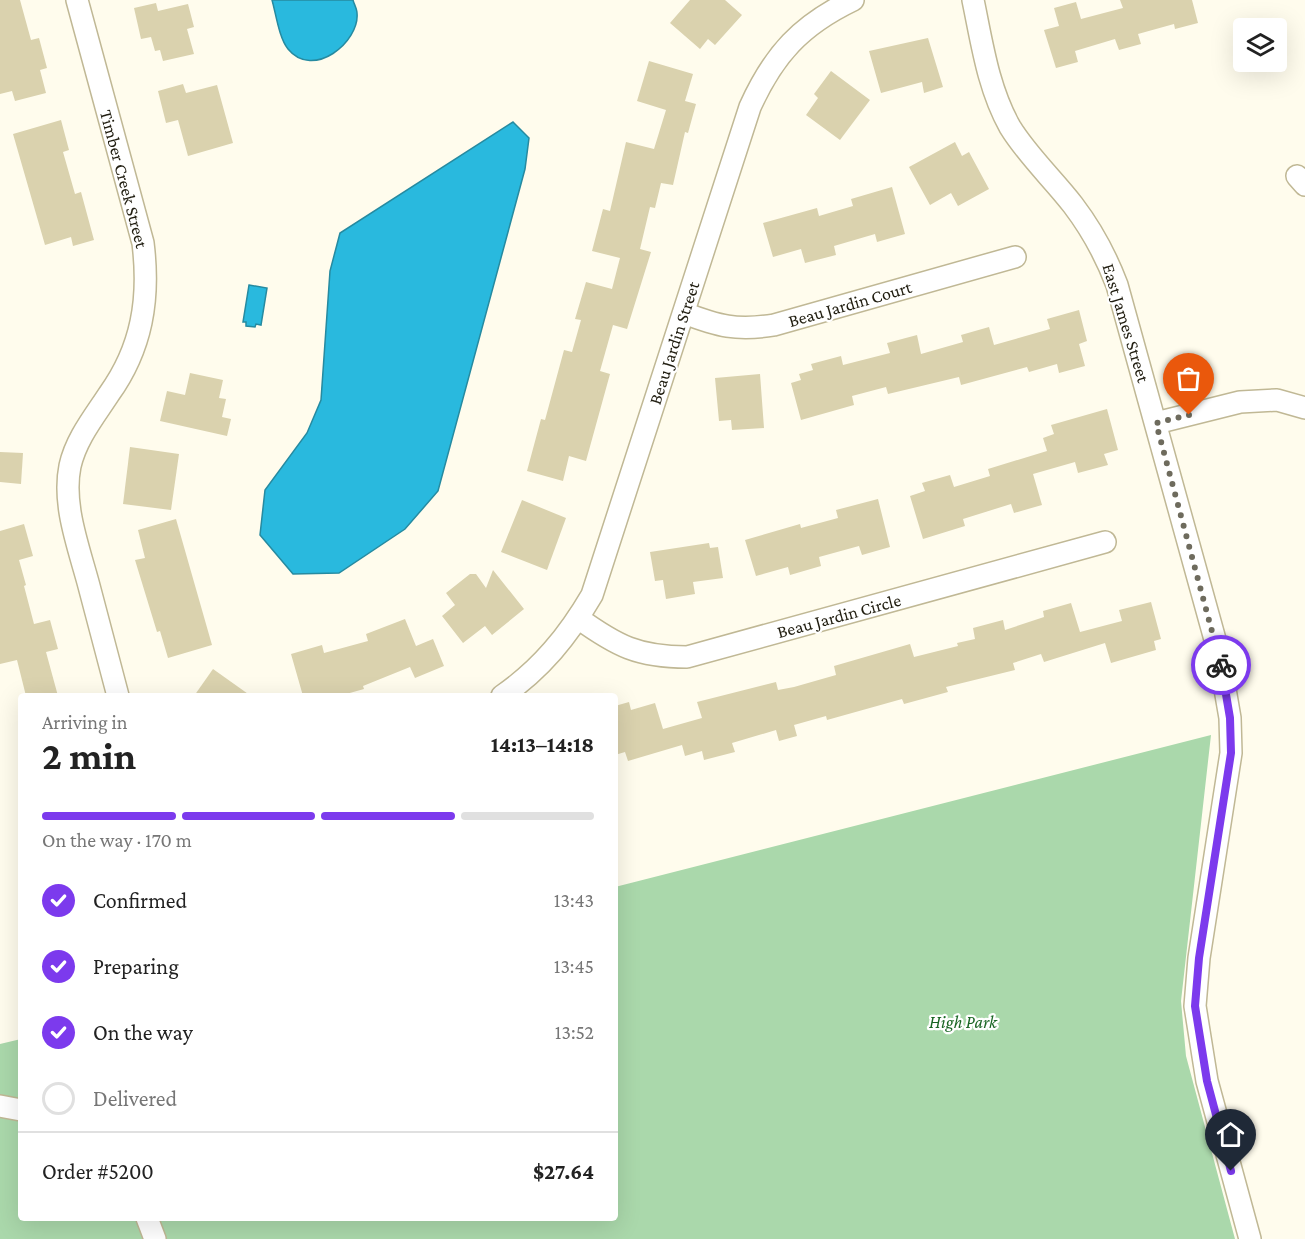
<!DOCTYPE html>
<html lang="en">
<head>
<meta charset="utf-8">
<style>
  body { margin:0; font-family:"Crimson Pro",serif; background:#f2f2f2; color:#222; height:100vh; display:flex; flex-direction:column; font-size:22px; white-space:nowrap }
  * { box-sizing:border-box; margin:0 }
  p { font-size:20px; color:#767676 }
  .icon { flex:none; width:33px; height:33px; fill:none; stroke:currentColor; stroke-width:2; stroke-linecap:round; stroke-linejoin:round }
  .map { position:relative; flex:1; overflow:hidden }
  .side { position:absolute; left:18px; top:693px; width:600px; height:528px; display:flex; flex-direction:column; background:#fff; border-radius:6px; box-shadow:0 6px 24px #0002 }
  .side>* { flex:none }
  .buttons { position:absolute; left:1233px; top:18px; display:grid; gap:12px }
  .buttons a { display:grid; place-items:center; width:54px; height:54px; border-radius:6px; background:#fff; box-shadow:0 6px 24px #0002; font-size:30px }
  .pin { position:absolute; display:grid; place-items:center; width:51px; height:51px; color:#fff; margin:-62px -26px; border-radius:50% 50% 50% 0; rotate:-45deg; box-shadow:0 0 6px #0007 }
  .pin .icon { rotate:45deg }
  .courier { position:absolute; display:grid; place-items:center; width:60px; height:60px; margin:-30px; border:4px solid #7c3aed; border-radius:50%; background:#fff; color:#222; box-shadow:0 2px 8px #0007 }
  .head em { font-style:normal; font-weight:700 }
  .head div { display:flex; flex-direction:column-reverse }
  .head { display:flex; align-items:center; justify-content:space-between; height:102px; padding:0 24px }
  h1 { font-size:39px; font-weight:700; line-height:45px }
  .bar { display:grid; grid-template-columns:repeat(4,1fr); gap:9px 6px; align-content:center; height:72px; padding:0 24px }
  .bar i { height:8px; border-radius:4px; background:#e0e0e0 }
  .bar .on { background:#7c3aed }
  .bar p { grid-column:span 4 }
  .line { display:flex; align-items:center; gap:15px; padding:0 24px; border-top:2px solid #e0e0e0 }
  .line div { flex:1 }
  ol { padding:0 24px; list-style:none }
  li { display:flex; align-items:center; gap:18px; height:66px }
  li p { margin-inline-start:auto }
  li .icon { padding:6px; border-radius:50%; background:#7c3aed; color:#fff; stroke-width:4 }
  li:last-child { color:#767676 }
  li i { width:33px; height:33px; border:3px solid #e0e0e0; border-radius:50% }
  .map>svg:first-child { display:block }
  .green { fill:#aad8ab }
  .water { fill:#29b9de; stroke:#268aa0; stroke-width:1.5 }
  .building { fill:#dad2ae }
  .lines { fill:none; stroke-linecap:round; stroke-linejoin:round }
  .minor-casing { stroke:#c0b895; stroke-width:24 }
  .minor { stroke:#fff; stroke-width:21 }
  .done { stroke:#6e6b5d; stroke-width:6; stroke-dasharray:0 10.8 }
  .route { stroke:#7c3aed; stroke-width:8 }
  .labels { text-anchor:middle; stroke-width:4.5; stroke-linejoin:round; paint-order:stroke }
  .street-label { font-size:18px; fill:#201d10; stroke:#fff }
  .park-label { font-size:18px; font-style:italic; fill:#196523; stroke:#fff }
</style>
</head>
<body>
<div class="map">
<svg width="1305" height="1239" viewBox="0 0 1305 1239">
  <rect width="100%" height="100%" fill="#fffced"/>
  <path class="green" d="M1211,735L1181,1001L1186,1056L1235,1239H0V1044L21,1039V1218H615V887Z"/>
  <g class="water">
    <path d="M272,0H353C354,4 357,9 357,13C360,42 313,80 288,49C279,38 276,14 272,0Z"/>
    <path d="M513,122L529,138L525,169L438,491L405,529L339,573L293,574L260,535L265,490L307,433L321,400L330,271L340,233Z"/>
    <path d="M249,285L267,288L261,325L256,324L255,327L246,326V322H243Z"/>
  </g>
  <g class="building">
    <path d="M0,0H20L31,40L39,38L47,68L40,70L46,93L15,101L12,91L0,94Z"/>
    <path d="M690,0H725L742,15L715,45L708,39L700,49L670,23Z"/>
    <path d="M1120,0H1192L1198,23L1175,29L1174,24L1138,34L1141,44L1119,50L1115,39L1075,51L1078,62L1056,68L1044,30L1059,26L1054,8L1076,2L1081,19L1123,8Z"/>
    <path d="M156,3L158,11L188,4L194,27L187,29L194,54L163,61L160,50L155,51L151,37L141,39L134,8Z"/>
    <path d="M928,38L943,87L924,93L922,82L881,93L869,51Z"/>
    <path d="M649,61L693,74L685,101L696,104L688,133L685,132L673,185L661,183L655,208L650,207L640,249L651,252L627,329L613,325L600,371L610,374L586,461L569,456L563,481L527,471L541,419L545,420L564,350L572,352L581,320L575,319L586,282L612,289L620,258L592,251L603,209L610,211L626,142L654,149L666,110L637,101Z"/>
    <path d="M831,71L870,100L840,140L806,115L818,98L814,94Z"/>
    <path d="M183,84L186,93L217,85L233,143L188,156L178,120L166,123L158,91Z"/>
    <path d="M61,120L69,150L63,152L75,194L81,192L94,240L73,246L71,237L45,245L13,134Z"/>
    <path d="M955,142L962,156L969,152L989,189L958,206L951,193L930,205L909,167Z"/>
    <path d="M892,187L905,234L877,242L875,234L834,246L836,255L805,263L801,249L773,257L763,223L817,208L819,216L853,206L851,199Z"/>
    <path d="M1079,310L1087,341L1079,344L1085,366L1059,373L1057,364L1029,372L1027,367L961,385L959,377L888,394L886,387L852,396L854,405L801,420L791,383L801,380L799,374L813,370L811,364L841,356L843,365L890,353L887,343L917,335L921,354L963,342L961,335L989,327L994,345L1050,329L1047,319Z"/>
    <path d="M190,373L223,380L219,398L226,399L222,417L231,419L227,436L160,421L167,391L185,395Z"/>
    <path d="M760,374L764,428L732,430L731,420L719,421L715,378Z"/>
    <path d="M1107,409L1118,450L1104,454L1108,465L1078,473L1075,462L1033,474L1042,505L1014,513L1011,504L963,519L965,526L923,539L910,496L925,491L922,483L950,475L954,487L990,476L988,469L1047,451L1043,438L1054,434L1051,425Z"/>
    <path d="M130,447L179,454L171,510L123,504Z"/>
    <path d="M0,452L23,453L21,484L0,482Z"/>
    <path d="M878,499L890,547L862,555L859,546L819,557L821,566L790,575L788,567L756,576L745,540L800,524L801,528L838,518L836,510Z"/>
    <path d="M522,500L566,518L547,570L501,552Z"/>
    <path d="M176,519L212,645L168,658L160,631L157,632L135,560L145,558L138,530Z"/>
    <path d="M24,524L33,556L19,560L26,585L24,586L34,624L50,620L58,649L46,652L58,696H26L17,660L0,664V531Z"/>
    <path d="M709,543L710,548L718,547L723,578L693,582L695,594L666,599L663,580L655,581L650,552Z"/>
    <path d="M493,570L524,609L492,635L485,626L463,643L442,616L455,605L446,593L470,574H476L486,588Z"/>
    <path d="M1151,602L1161,639L1154,641L1156,650L1111,663L1105,643L1044,662L1041,654L1013,663L1015,670L946,687L948,692L904,704L902,699L827,720L826,716L794,725L797,736L779,741L776,730L732,743L735,752L704,760L702,751L685,756L682,745L628,761L625,752L615,755V706L629,702L631,710L655,703L663,729L702,718L697,702L776,682L778,690L794,687L836,675L834,666L910,644L914,657L958,646L957,643L975,639L973,628L1003,620L1005,630L1044,617L1043,611L1071,603L1080,632L1122,621L1119,610Z"/>
    <path d="M405,619L416,646L433,639L444,666L415,678L410,667L363,686L364,689L339,696H303L291,654L322,645L324,653L368,641L366,634Z"/>
    <path d="M213,669L251,696H194Z"/>
  </g>
  <g class="lines">
    <g class="minor-casing">
      <g id="minor">
        <path d="M77,0L143,243C150,299 142,348 109,394C94,417 76,439 70,466C62,505 79,548 89,586C99,623 108,659 118,696"/>
        <path d="M973,0C982,43 988,88 1010,127C1027,155 1053,179 1073,205C1092,230 1106,256 1117,285L1219,654L1230,718L1231,753L1199,958L1195,1006L1207,1081L1250,1239"/>
        <path d="M1297,176L1305,185"/>
        <path d="M684,313C718,326 736,331 774,325L1015,257"/>
        <path d="M1156,423L1240,402L1277,400L1305,408"/>
        <path d="M578,618C617,646 638,657 687,657L1105,542"/>
        <path d="M502,696C541,669 568,636 592,595L750,107C774,54 801,25 853,0"/>
        <path d="M0,1106L21,1110"/>
        <path d="M147,1218L155,1239"/>
      </g>
    </g>
    <use href="#minor" class="minor"/>
  </g>
  <g class="lines">
    <path class="done" d="M1189,415L1156,423L1221,665"/>
    <path class="route" d="M1221,665L1230,718L1231,753L1199,958L1195,1006L1207,1081L1231,1171"/>
  </g>
  <g class="labels">
    <g class="street-label">
      <text transform="translate(124 179) rotate(75)" y="6">Timber Creek Street</text>
      <text transform="translate(850 304) rotate(-16)" y="6">Beau Jardin Court</text>
      <text transform="translate(1126 323) rotate(73)" y="6">East James Street</text>
      <text transform="translate(674 343) rotate(-72)" y="6">Beau Jardin Street</text>
      <text transform="translate(839 616) rotate(-15)" y="6">Beau Jardin Circle</text>
    </g>
    <g class="park-label">
      <text x="963" y="1028">High Park</text>
    </g>
  </g>
</svg>
<div class="buttons">
<a><svg class="icon" aria-label="layers" viewBox="0 0 24 24"><path d="M12 4l9 5-9 5-9-5zM3 14l9 5 9-5"/></svg></a>
</div>
<div class="pin" style="left:1189px;top:415px;background:#ea580c"><svg class="icon" aria-label="bag" viewBox="0 0 24 24"><path d="M5 8h14l-1 12H6zM9 8a3 3 0 0 1 6 0"/></svg></div>
<div class="pin" style="left:1231px;top:1171px;background:#1f2937"><svg class="icon" aria-label="home" viewBox="0 0 24 24"><path d="M3 11l9-7 9 7M6 9v11h12V9"/></svg></div>
<div class="courier" style="left:1221px;top:665px"><svg class="icon" aria-label="bike" viewBox="0 0 24 24"><circle cx="6" cy="16" r="4"/><circle cx="18" cy="16" r="4"/><path d="M6 16l4-8h5l3 8M10 8l3 8H6M13 5h3"/></svg></div>
<section class="side">
<div class="head"><div><h1>2 min</h1><p>Arriving in</p></div><em>14:13–14:18</em></div>
<div class="bar"><i class="on"></i><i class="on"></i><i class="on"></i><i></i><p>On the way · 170 m</p></div>
<ol>
<li><svg class="icon" aria-label="check" viewBox="0 0 24 24"><path d="M5 12l5 5 9-10"/></svg>Confirmed<p>13:43</p></li>
<li><svg class="icon" aria-label="check" viewBox="0 0 24 24"><path d="M5 12l5 5 9-10"/></svg>Preparing<p>13:45</p></li>
<li><svg class="icon" aria-label="check" viewBox="0 0 24 24"><path d="M5 12l5 5 9-10"/></svg>On the way<p>13:52</p></li>
<li><i></i>Delivered</li>
</ol>
<div class="line" style="height:78px"><div>Order #5200</div><b>$27.64</b></div>
</section>
</div>
</body>
</html>
